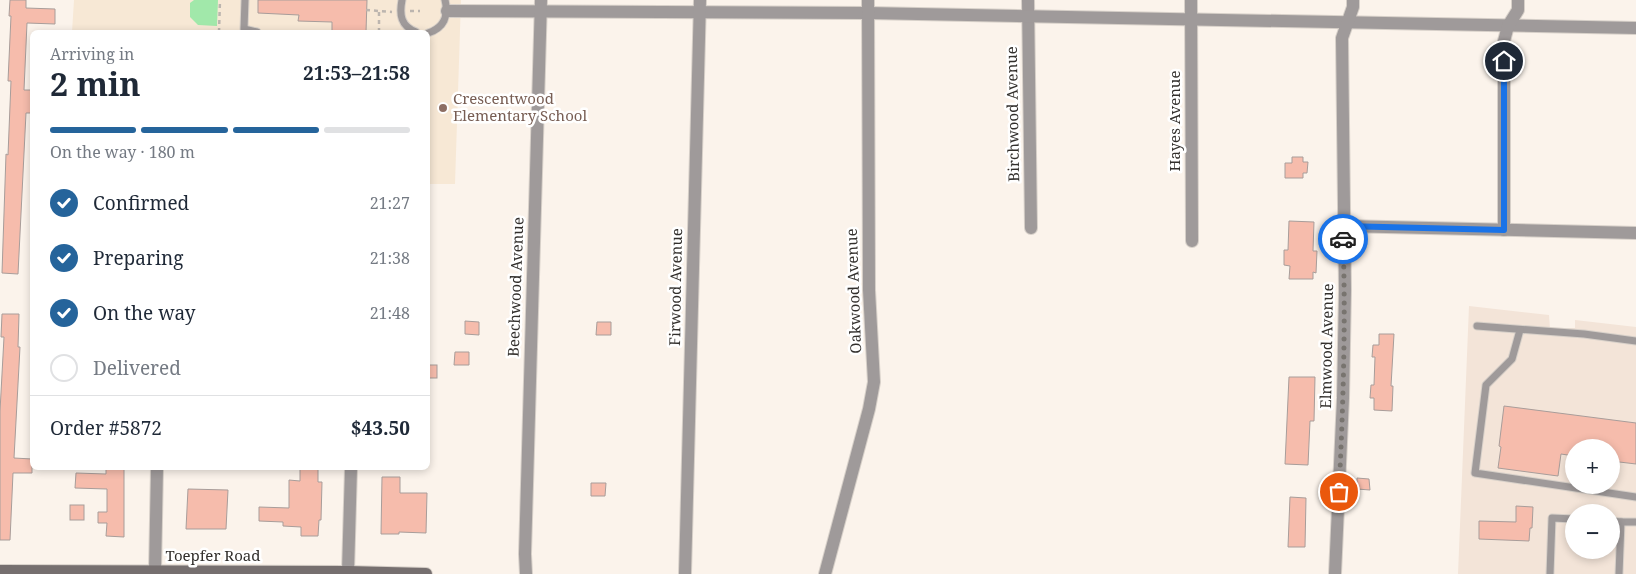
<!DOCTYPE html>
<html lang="en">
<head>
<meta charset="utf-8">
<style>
  body { margin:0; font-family:"Noto Serif",serif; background:#f6f6f7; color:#1f2937; height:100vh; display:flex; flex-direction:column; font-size:19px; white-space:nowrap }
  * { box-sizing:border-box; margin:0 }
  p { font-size:16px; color:#747a83 }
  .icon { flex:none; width:28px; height:28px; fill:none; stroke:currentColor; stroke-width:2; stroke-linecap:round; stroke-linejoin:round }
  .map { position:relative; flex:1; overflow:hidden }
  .sheet { position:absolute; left:30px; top:30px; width:400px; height:440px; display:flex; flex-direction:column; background:#fff; border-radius:8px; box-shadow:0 2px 8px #0003 }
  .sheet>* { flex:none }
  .tools { position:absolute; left:1565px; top:439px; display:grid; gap:10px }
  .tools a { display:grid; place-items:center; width:55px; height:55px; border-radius:50%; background:#fff; box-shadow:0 2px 8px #0003; font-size:25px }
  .pin { position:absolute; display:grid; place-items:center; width:42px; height:42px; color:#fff; margin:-21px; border:2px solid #fff; border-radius:50%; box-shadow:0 1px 5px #0007 }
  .courier { position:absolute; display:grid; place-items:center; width:50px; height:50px; margin:-25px; border:4px solid #1a73e8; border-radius:50%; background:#fff; color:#222; box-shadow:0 1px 6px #0007 }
  .headline em { font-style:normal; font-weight:700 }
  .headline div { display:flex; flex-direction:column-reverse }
  .headline { display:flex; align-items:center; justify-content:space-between; height:85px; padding:0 20px }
  h1 { font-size:32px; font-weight:700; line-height:38px }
  .bar { display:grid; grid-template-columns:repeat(4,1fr); gap:8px 5px; align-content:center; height:60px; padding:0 20px }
  .bar i { height:6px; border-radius:4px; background:#e0e1e3 }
  .bar .on { background:#25649b }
  .bar p { grid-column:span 4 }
  .line { display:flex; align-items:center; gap:12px; padding:0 20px; border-top:1px solid #e0e1e3 }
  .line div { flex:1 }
  ol { padding:0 20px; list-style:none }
  li { display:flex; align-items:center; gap:15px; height:55px }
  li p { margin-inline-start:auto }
  li .icon { padding:5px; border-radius:50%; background:#25649b; color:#fff; stroke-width:4 }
  li:last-child { color:#747a83 }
  li i { width:28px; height:28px; border:2px solid #e0e1e3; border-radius:50% }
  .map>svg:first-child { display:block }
  .built { fill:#f3e4d8; fill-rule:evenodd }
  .education { fill:#f7e8d5 }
  .green { fill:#a1e8aa }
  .building { fill:#f6bcac; stroke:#a89d9a }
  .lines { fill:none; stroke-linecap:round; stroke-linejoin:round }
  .lane-casing { stroke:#d7d0c9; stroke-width:9 }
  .street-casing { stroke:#d7d0c9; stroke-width:14 }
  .secondary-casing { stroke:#d7d0c9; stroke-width:14 }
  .path { stroke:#bcb5af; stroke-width:2.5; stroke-dasharray:4 4; stroke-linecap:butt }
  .lane { stroke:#9f9a9a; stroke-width:7 }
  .street { stroke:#9f9a9a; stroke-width:12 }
  .secondary { stroke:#766f6f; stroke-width:12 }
  .done { stroke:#78746f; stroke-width:5; stroke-dasharray:0 9 }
  .route { stroke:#1a73e8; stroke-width:6 }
  .education-dot { fill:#8d6e63; stroke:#fff; stroke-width:2 }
  .labels { text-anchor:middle; stroke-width:5; stroke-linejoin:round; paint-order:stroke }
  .education-label { font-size:15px; fill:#785e54; stroke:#fff; text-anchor:start }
  .street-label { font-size:15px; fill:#322f2c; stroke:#fff }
</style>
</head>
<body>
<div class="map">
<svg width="1636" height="574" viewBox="0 0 1636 574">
  <rect width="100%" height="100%" fill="#fbf3eb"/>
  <path class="built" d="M1469,306L1549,315L1550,329L1575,328V320L1636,327V574H1458ZM1574,448H1611V485H1574ZM1574,512H1611V550H1574Z"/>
  <path class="education" d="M74,0H461L455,184H428V32H72Z"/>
  <path class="green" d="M194,0H218L217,26L198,25L190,17V3Z"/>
  <g class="building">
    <path d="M10,0H26V8L55,9V24L27,23L24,90H32V113H26L18,274L2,273L6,154L8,155L11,81H8L11,16H9Z"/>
    <path d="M258,0H367L366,32H332V22L298,21L299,15L258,13Z"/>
    <path d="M1292,157H1303V162H1308L1307,173H1303V178H1285V163H1292Z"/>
    <path d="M1289,221L1314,222L1313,251H1317L1316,273L1313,272V279H1289L1290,266L1284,265V250H1288Z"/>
    <path d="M2,314H19L18,347H20L14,458L32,459V473H13L10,540H0V411L4,337H1Z"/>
    <path d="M465,321L479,322V335L465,334Z"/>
    <path d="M597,322H611V335H596Z"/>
    <path d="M1379,334H1394L1391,386H1393L1392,411L1374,410V398H1370L1371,385H1374L1375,357H1372L1373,345H1379Z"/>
    <path d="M455,352H469V365H454Z"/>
    <rect x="428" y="365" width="9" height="13"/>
    <path d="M1289,377H1315L1314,421H1310L1308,465L1285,464Z"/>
    <path d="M1504,406L1636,423V464L1611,461V448H1574V456L1561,454L1558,476L1498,468L1501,447L1499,446Z"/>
    <path d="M106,468H124V537L106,536L107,523H98V512H107V489L75,488L76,473L106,474Z"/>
    <path d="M300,468H318V482H322L321,520H319L318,536H301V527L283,526V522L259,521V507L289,508V480L300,481Z"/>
    <path d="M382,477H400V493H427L426,533L399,532V534H381Z"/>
    <path d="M1357,478L1369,479L1370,490L1357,489Z"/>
    <path d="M591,483H606L605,496H591Z"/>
    <path d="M188,489L228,490L226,529H186Z"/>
    <path d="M1290,497L1306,498L1305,547H1288Z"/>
    <rect x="70" y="505" width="14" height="15"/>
    <path d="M1516,506L1533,507L1532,528H1530L1529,541L1479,539V521L1516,522Z"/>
  </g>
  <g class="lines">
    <g class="lane-casing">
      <g id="lane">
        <path d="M245,0L244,29L257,32"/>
        <path d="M402,0C399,15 401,26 416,32"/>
        <path d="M428,33C444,28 449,16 445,0"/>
        <path d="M1477,326L1584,334L1636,341"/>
        <path d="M1520,330L1512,359L1486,385L1475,473L1636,497"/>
        <path d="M1611,521L1621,522L1619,574"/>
        <path d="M1621,522H1636"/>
        <path d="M1550,574L1552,518L1574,519"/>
      </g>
    </g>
    <g class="street-casing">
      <g id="street">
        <path d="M1028,0L1031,228"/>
        <path d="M1191,0L1192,241"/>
        <path d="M447,11L868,13L1636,28"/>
        <path d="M1343,226L1636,233"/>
        <path d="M1504,230V41L1508,26L1518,10V0"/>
        <path d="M155,572L157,468"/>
        <path d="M348,572L351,468"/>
        <path d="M526,574L525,554L541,0"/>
        <path d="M685,574L700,0"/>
        <path d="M825,574L869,409L874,382L869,290L868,0"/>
        <path d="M1335,574L1343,398L1345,290L1342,38L1353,7V0"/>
      </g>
    </g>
    <g class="secondary-casing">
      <path id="secondary" d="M0,571L348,572L426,574"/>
    </g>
    <g class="path">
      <path d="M366,10L392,12"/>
      <path d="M410,11H420"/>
      <path d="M219,32L220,0"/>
      <path d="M379,32V11"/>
    </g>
    <use href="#lane" class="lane"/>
    <use href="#street" class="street"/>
    <use href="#secondary" class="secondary"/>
  </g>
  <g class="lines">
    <path class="done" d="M1339,492C1343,408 1346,323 1343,239"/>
    <path class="route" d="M1343,239V226L1504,230V61"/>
  </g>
  <circle class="education-dot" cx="443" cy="108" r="5"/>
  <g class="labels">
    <g class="education-label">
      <text x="453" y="104">Crescentwood<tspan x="453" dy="17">Elementary School</tspan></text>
    </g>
    <g class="street-label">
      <text transform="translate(1013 114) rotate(-91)" y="5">Birchwood Avenue</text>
      <text transform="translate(1175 121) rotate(-90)" y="5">Hayes Avenue</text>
      <text transform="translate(516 287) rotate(-88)" y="5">Beechwood Avenue</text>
      <text transform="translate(676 287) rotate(-89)" y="5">Firwood Avenue</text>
      <text transform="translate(854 291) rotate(-92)" y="5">Oakwood Avenue</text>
      <text transform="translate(1327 346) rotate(-89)" y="5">Elmwood Avenue</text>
      <text x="213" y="561">Toepfer Road</text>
    </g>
  </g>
</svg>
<div class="tools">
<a>+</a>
<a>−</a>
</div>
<div class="pin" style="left:1339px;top:492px;background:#ea580c"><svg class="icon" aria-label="bag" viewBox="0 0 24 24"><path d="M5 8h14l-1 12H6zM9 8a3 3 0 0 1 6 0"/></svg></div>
<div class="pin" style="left:1504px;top:61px;background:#1f2937"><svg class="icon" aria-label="home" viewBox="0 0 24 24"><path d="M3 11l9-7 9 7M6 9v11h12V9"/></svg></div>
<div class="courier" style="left:1343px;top:239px"><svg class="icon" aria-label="car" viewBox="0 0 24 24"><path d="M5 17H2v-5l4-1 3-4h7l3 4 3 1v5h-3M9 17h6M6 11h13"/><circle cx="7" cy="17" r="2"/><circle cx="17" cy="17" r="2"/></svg></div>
<section class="sheet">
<div class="headline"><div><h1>2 min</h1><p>Arriving in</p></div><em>21:53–21:58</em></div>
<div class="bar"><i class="on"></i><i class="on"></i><i class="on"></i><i></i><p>On the way · 180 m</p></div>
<ol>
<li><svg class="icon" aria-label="check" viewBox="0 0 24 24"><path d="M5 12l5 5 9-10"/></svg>Confirmed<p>21:27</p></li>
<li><svg class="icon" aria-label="check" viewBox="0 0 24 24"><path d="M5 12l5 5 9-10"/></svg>Preparing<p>21:38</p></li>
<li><svg class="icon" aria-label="check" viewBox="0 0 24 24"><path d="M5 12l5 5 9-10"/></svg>On the way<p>21:48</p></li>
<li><i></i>Delivered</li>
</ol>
<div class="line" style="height:65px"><div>Order #5872</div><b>$43.50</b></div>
</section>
</div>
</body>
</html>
